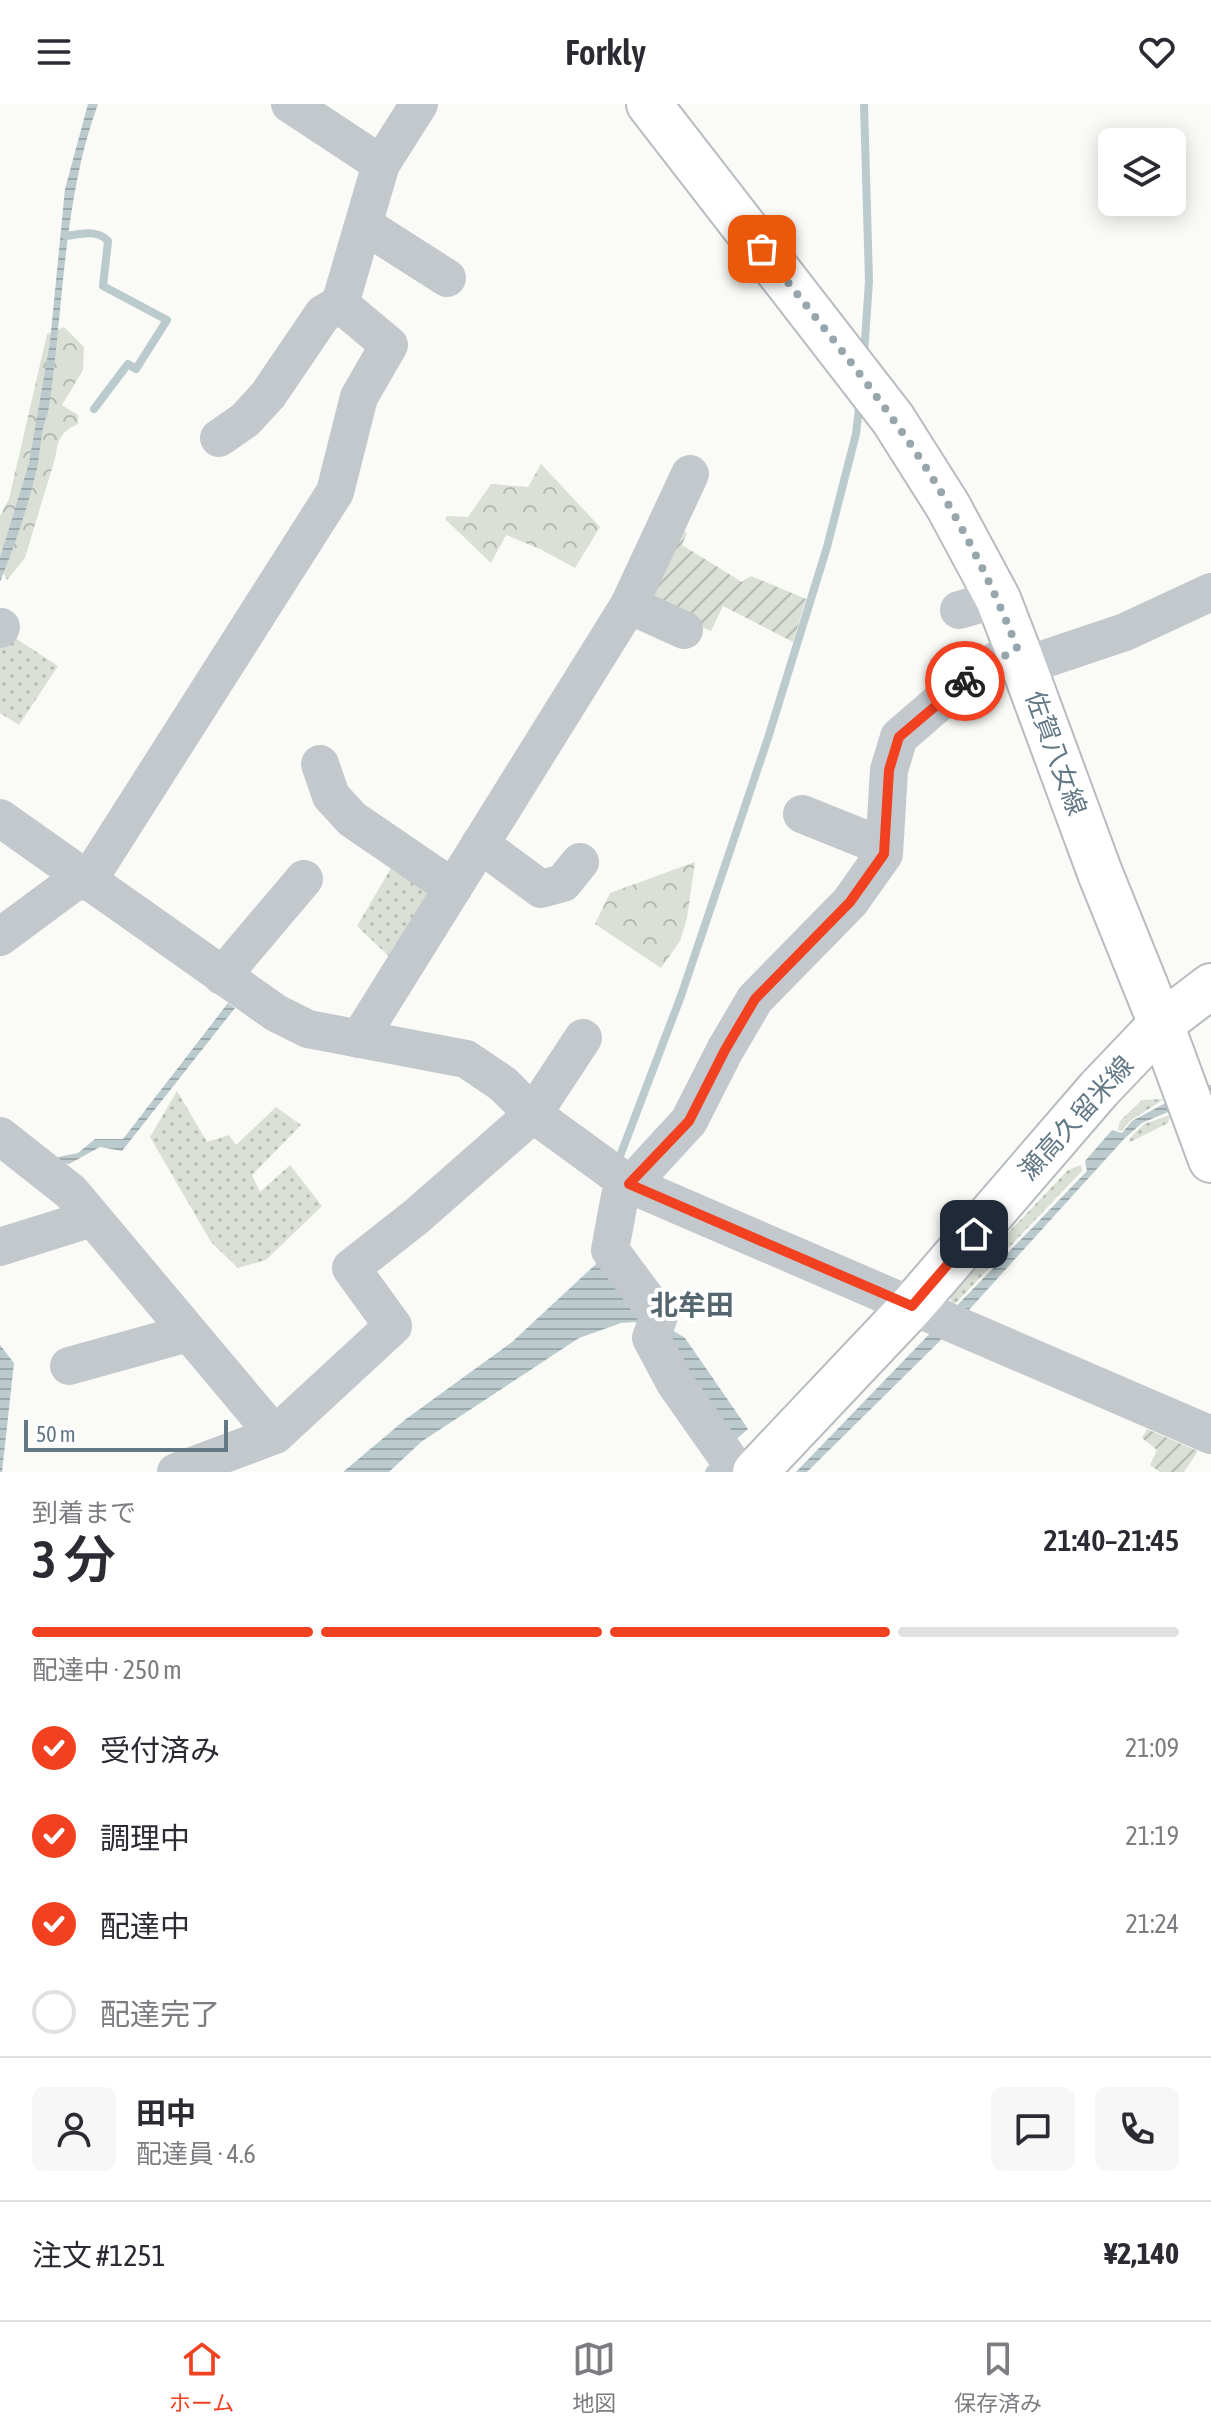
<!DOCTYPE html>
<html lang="ja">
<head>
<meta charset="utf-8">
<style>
  body { margin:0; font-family:"Asap Condensed","Noto Sans JP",sans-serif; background:#f7f7f7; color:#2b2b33; height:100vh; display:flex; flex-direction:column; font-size:30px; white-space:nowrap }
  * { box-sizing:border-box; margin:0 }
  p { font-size:26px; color:#7c7c81 }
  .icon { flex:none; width:44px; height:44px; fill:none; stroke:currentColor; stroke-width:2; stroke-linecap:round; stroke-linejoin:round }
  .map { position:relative; height:1368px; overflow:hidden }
  .sheet { display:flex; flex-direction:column; background:#fff; flex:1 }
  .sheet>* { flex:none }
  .tools { position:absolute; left:1098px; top:24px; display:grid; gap:16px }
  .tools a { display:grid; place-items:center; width:88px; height:88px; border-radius:12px; background:#fff; box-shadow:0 4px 20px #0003; font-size:40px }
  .scale { position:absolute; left:24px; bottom:20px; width:204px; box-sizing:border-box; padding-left:8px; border:4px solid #627885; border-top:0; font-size:22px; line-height:28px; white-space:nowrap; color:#627885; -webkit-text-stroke:6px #fff; paint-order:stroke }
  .pin { position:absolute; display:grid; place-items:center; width:68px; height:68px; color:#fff; margin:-34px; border-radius:16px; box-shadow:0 4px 12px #0006 }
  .courier { position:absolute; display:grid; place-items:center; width:80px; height:80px; margin:-40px; border:6px solid #f14120; border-radius:50%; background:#fff; color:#222; box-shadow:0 2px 10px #0007 }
  .headline em { font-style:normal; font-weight:600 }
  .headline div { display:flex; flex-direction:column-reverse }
  .headline { display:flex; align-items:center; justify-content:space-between; height:136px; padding:0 32px }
  h1 { font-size:52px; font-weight:600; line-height:60px }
  .bar { display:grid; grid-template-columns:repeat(4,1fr); gap:12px 8px; align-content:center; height:96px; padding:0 32px }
  .bar i { height:10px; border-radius:6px; background:#e1e1e2 }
  .bar .on { background:#f14120 }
  .bar p { grid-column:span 4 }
  .line { display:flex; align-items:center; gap:20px; padding:0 32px; border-top:2px solid #e1e1e2 }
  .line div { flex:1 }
  .round { display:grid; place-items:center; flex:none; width:84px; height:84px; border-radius:12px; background:#f7f7f7 }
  ol { padding:0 32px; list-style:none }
  li { display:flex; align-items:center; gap:24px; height:88px }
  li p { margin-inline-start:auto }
  li .icon { padding:8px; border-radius:50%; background:#f14120; color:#fff; stroke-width:4 }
  li:last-child { color:#7c7c81 }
  li i { width:44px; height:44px; border:4px solid #e1e1e2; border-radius:50% }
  header { display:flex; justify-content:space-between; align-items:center; height:104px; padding:0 32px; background:#fff; font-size:36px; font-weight:600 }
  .dock { display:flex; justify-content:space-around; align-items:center; height:112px; border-top:2px solid #e1e1e2; background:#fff; font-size:22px; color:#7c7c81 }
  .dock a { display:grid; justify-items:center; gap:4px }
  .dock .on { color:#f14120 }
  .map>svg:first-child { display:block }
  .grass { fill:url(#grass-dots) }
  .forest { fill:url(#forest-crowns) }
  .garden { fill:url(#garden-furrows) }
  .water { fill:url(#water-rules) }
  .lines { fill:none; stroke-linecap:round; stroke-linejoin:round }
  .stream { stroke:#bbcacd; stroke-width:8 }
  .major-casing { stroke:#b6bcc0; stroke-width:48 }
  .minor { stroke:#c2c8cc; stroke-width:38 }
  .major { stroke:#fff; stroke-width:44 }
  .done { stroke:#97a6ad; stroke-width:8; stroke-dasharray:0 14.4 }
  .route { stroke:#f14120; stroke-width:10 }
  .labels { text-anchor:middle; stroke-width:8; stroke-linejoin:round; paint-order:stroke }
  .street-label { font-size:26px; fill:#627885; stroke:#fff }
  .neighbourhood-label { font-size:28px; font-weight:bold; fill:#55666f; stroke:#fff }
</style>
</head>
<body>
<header><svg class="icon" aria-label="menu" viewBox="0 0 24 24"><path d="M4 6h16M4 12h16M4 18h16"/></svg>Forkly<svg class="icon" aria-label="heart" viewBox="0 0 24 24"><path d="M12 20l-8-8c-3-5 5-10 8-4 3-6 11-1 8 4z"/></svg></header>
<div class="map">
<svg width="1211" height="1368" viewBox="0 0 1211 1368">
  <defs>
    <pattern id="grass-dots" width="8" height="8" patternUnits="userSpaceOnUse" patternTransform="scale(2)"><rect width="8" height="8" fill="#dae0d6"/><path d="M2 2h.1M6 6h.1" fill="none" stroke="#b4bab3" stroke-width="1.8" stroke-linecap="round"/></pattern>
    <pattern id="forest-crowns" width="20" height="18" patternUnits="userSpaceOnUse" patternTransform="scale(2)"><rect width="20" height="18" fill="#dae0d6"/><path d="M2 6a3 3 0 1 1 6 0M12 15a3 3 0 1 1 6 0" fill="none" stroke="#b4bab3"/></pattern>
    <pattern id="garden-furrows" width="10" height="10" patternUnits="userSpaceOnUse" patternTransform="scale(2)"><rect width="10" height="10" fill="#dae0d6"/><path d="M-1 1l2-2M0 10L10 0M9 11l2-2" fill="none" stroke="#b4bab3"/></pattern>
    <pattern id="water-rules" width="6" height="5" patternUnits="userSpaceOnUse" patternTransform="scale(2)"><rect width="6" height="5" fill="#bbcacd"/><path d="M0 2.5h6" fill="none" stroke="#9ba9ac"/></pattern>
  </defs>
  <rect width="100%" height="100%" fill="#fafaf7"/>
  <g class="grass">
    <path d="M9,530L58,562L19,621L0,609V545Z"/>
    <path d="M394,759L438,784L397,860L357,822Z"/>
    <path d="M177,987L207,1038L229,1031L236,1041L276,1003L301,1021L252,1071L260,1088L290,1061L322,1102L266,1156L238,1164L211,1138L150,1033Z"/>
    <path d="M1164,995L1130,1017L1122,1027L1118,1026L1120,1017L1142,996Z"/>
    <path d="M1170,1011L1168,1019L1130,1038L1129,1035L1144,1020Z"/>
    <path d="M1081,1061L1082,1067L950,1205L951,1189L1068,1066Z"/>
  </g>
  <g class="forest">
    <path d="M64,223L84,243L83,266L62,301L78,311V320C62,327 58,334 56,351L25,454L7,476L0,462V412L9,395L47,230Z"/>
    <path d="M541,360L600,423L575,464L540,445L506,431L491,459L445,415L447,412L468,413L491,380L528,383Z"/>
    <path d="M695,758L687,814L680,837L661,864L595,820L610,789Z"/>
  </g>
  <g class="garden">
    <path d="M678,423L687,429L682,441L742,478L751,472L806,495L793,538L723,502L711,527L643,496Z"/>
    <path d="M1147,1325L1198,1347L1184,1368H1160L1150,1361L1157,1346L1142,1334Z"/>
  </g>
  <g class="water">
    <path d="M88,0H98C62,98 64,207 48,309C40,326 41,346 37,364C28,403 15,441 0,478V454L29,359L50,238L65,85Z"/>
    <path d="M228,899L235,904L122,1047L100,1043L69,1060L59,1059L54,1054L78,1049L95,1035H123Z"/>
    <path d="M1199,981H1211V994L1204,993L1142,1019L1124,1035L948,1229L807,1368H796L1087,1067L1085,1057L1112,1026L1122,1029L1132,1017Z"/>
    <path d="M596,1154L642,1207L685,1234L748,1325L733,1338L650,1227L635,1218L621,1219L579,1234L421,1338L389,1368H343L406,1315L512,1238L596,1160Z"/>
    <path d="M0,1241L14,1259L2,1368H0Z"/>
  </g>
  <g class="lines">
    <g class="stream">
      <path d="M864,0L869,177L864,251"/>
      <path d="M66,132C81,130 97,125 108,137L103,182L167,216L136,265L128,260L94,305"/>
      <path d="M617,1060L681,892L768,634L827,443L856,330L860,296"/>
      <path d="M709,1368L710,1366"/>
    </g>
    <g class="major-casing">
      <g id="major">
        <path d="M649,0L893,315L948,402L998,495L1017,544L1100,769L1161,920L1211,1056"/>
        <path d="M755,1368L912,1202L1099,985L1161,920L1211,882"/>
      </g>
    </g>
    <g class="minor">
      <path d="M290,0L381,60"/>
      <path d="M364,121L447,174"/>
      <path d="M219,334L245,316L268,291L323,210L340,200"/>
      <path d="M629,501L684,526"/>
      <path d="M959,506L998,495"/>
      <path d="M0,525L1,523"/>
      <path d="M1024,562L1125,528L1211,488"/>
      <path d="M320,660L331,692L352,715L453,784"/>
      <path d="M802,710L884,743"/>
      <path d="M0,714L276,909L308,925L466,955L503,980L533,1010L629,1080L1211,1331"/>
      <path d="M480,740L541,785L563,779L580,758"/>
      <path d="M87,778L335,388L359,293L389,241L340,200L381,60L419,0"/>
      <path d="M0,833L81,773"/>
      <path d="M222,872L304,775"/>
      <path d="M359,935L629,501L690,370"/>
      <path d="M0,1032L71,1088L275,1331"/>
      <path d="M0,1143L92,1114"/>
      <path d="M69,1262L188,1229"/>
      <path d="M732,1360L675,1279L651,1234L659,1212L610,1146L620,1092L689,1017L725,946L755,895L850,798L884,750L889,666L899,633L965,576L1017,544"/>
      <path d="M176,1368L275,1331L393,1222L351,1164L417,1112L533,1010L583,934"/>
    </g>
    <use href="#major" class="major"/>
  </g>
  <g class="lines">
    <path class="done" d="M762,145C805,201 851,256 892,314C943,384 986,463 1017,544L965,577"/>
    <path class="route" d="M965,577L899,633L889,666L884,750L850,798L755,895L725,946L689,1017L629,1080L912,1202L974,1130"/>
  </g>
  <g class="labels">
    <g class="street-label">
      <text transform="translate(1056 649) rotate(70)" y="9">佐賀八女線</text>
      <text transform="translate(1076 1014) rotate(-48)" y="9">瀬高久留米線</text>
    </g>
    <g class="neighbourhood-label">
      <text x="692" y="1211">北牟田</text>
    </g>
  </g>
</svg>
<div class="tools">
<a><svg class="icon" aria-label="layers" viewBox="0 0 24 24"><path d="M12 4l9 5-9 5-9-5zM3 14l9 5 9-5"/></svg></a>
</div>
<div class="scale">50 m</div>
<div class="pin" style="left:762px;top:145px;background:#ea580c"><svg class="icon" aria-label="bag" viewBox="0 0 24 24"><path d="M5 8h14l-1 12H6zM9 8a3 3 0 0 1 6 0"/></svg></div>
<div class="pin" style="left:974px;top:1130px;background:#1f2937"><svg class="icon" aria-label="home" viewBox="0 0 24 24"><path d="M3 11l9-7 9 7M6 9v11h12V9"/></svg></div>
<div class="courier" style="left:965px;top:577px"><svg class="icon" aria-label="bike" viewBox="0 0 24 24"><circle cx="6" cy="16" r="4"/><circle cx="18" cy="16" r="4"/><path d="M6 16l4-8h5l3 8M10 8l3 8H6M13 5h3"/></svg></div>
</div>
<section class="sheet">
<div class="headline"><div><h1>3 分</h1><p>到着まで</p></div><em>21:40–21:45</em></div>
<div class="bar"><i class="on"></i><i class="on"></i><i class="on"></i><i></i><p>配達中 · 250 m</p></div>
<ol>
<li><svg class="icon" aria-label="check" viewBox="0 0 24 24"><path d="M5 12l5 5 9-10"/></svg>受付済み<p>21:09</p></li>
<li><svg class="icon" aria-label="check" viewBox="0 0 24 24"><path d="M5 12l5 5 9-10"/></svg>調理中<p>21:19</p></li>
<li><svg class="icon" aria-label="check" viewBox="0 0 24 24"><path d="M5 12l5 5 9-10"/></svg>配達中<p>21:24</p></li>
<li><i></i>配達完了</li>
</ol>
<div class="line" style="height:144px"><a class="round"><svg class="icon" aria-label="person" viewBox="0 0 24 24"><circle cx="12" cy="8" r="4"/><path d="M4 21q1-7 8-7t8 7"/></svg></a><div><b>田中</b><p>配達員 · 4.6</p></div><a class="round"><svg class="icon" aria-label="chat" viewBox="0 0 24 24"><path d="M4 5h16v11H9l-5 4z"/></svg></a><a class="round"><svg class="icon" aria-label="phone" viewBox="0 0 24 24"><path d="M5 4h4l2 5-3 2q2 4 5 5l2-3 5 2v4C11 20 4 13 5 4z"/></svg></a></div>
<div class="line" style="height:104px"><div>注文 #1251</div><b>¥2,140</b></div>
</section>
<nav class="dock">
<a class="on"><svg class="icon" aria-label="home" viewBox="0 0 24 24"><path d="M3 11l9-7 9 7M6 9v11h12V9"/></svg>ホーム</a>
<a><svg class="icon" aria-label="map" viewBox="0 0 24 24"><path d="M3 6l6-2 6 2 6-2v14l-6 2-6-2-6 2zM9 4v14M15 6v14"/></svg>地図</a>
<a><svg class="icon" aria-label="saved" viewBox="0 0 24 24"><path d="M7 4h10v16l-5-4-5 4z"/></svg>保存済み</a>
</nav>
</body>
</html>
